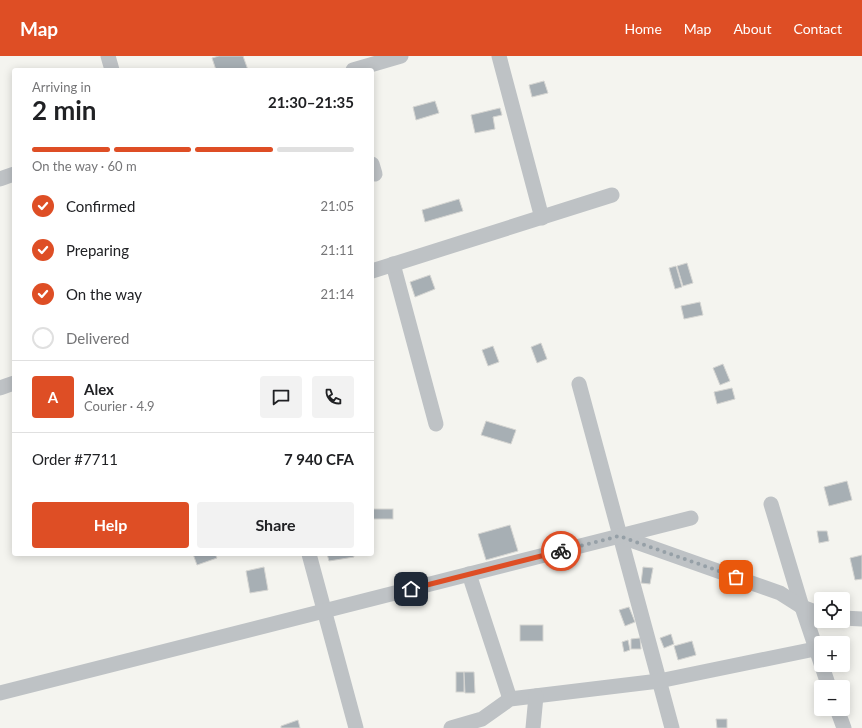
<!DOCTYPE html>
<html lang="en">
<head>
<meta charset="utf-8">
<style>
  body { margin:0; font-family:Lato,sans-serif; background:#f2f2f2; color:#202124; height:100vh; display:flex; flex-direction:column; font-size:15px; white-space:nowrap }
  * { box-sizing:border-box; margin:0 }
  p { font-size:13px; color:#757577 }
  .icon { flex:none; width:22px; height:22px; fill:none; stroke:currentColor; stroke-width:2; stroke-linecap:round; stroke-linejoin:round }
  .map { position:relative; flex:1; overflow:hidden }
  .side { position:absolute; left:12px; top:12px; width:362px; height:488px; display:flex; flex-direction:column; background:#fff; border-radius:4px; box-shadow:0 2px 10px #0003 }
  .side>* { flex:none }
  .controls { position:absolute; left:814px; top:536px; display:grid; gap:8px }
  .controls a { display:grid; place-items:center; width:36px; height:36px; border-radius:4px; background:#fff; box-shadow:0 2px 10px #0003; font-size:20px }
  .pin { position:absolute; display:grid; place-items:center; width:34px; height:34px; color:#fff; margin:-17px; border-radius:8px; box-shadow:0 2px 6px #0006 }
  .courier { position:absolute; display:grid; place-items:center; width:40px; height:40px; margin:-20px; border:3px solid #de4e25; border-radius:50%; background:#fff; color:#222; box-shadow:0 1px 5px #0007 }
  .summary em { font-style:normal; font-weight:700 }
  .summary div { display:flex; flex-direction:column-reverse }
  .summary { display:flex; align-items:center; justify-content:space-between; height:68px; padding:0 20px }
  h1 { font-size:26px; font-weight:700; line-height:30px }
  .bar { display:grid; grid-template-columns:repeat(4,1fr); gap:6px 4px; align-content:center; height:48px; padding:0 20px }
  .bar i { height:5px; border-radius:3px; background:#e0e0e0 }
  .bar .active { background:#de4e25 }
  .bar p { grid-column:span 4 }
  .line { display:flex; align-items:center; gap:10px; padding:0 20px; border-top:1px solid #e0e0e0 }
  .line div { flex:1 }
  .round { display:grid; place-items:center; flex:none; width:42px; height:42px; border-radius:4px; background:#f2f2f2 }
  ol { padding:0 20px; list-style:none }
  li { display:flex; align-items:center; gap:12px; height:44px }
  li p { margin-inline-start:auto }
  li .icon { padding:4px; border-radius:50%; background:#de4e25; color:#fff; stroke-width:4 }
  li:last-child { color:#757577 }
  li i { width:22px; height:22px; border:2px solid #e0e0e0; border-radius:50% }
  .primary-button { display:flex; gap:8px; margin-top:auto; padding:8px 20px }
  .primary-button a { flex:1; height:46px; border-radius:4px; background:#de4e25; color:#fff; font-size:16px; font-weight:700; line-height:46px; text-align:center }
  .primary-button a+a { background:#f2f2f2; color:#202124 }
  header { display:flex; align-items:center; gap:24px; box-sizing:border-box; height:56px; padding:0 20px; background:#de4e25; color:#fff }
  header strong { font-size:19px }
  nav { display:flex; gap:22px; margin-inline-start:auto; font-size:14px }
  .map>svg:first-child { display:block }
  .building { fill:#a7afb4; stroke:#d5d5d2 }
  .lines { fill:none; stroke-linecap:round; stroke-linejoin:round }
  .minor { stroke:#bec2c5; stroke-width:15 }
  .done { stroke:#96a0a7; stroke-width:4; stroke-dasharray:0 7.2 }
  .route { stroke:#de4e25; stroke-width:5 }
</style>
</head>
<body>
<header>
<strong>Map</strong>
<nav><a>Home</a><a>Map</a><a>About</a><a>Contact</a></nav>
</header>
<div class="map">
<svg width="862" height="672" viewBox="0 0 862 672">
  <rect width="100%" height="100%" fill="#f4f4ef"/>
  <g class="building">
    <path d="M219,0H243L248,14H216L212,2Z"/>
    <path d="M544,25L548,37L532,41L529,29Z"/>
    <path d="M435,45L439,57L416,64L413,51Z"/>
    <path d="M500,52L502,59L493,61L495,73L475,77L471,59Z"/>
    <path d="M459,143L463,155L425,166L422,154Z"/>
    <path d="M687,207L693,227L683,230L677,210Z"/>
    <path d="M676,210L682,231L675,233L669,212Z"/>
    <path d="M430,219L435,233L415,241L410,226Z"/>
    <path d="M700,246L703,259L684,263L681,250Z"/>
    <path d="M541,287L547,303L537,307L531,291Z"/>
    <path d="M493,290L499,306L488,310L482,294Z"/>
    <path d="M723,308L730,325L720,329L713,312Z"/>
    <path d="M732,332L735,343L717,348L714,336Z"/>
    <path d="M486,365L516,374L511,388L481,379Z"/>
    <path d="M847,425L852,444L829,450L824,431Z"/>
    <rect x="372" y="453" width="21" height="10"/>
    <path d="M510,469L518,495L486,504L478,478Z"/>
    <path d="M817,475H827L829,485L819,487Z"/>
    <path d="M193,498H215L217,502L197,509Z"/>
    <path d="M327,498H353L354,501L329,505Z"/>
    <path d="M862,499V523L855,524L850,502Z"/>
    <path d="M264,511L268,534L250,537L246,515Z"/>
    <path d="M643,511L653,512L650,528L641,527Z"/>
    <path d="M629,551L635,566L625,570L619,554Z"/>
    <rect x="520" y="569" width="23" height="16"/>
    <path d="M671,578L674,588L664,592L660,582Z"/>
    <path d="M640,582L641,593H631V583Z"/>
    <path d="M628,584L630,594L624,596L622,586Z"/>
    <path d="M692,585L696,599L678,604L674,590Z"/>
    <rect x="456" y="616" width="8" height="20"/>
    <path d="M464,616H474L475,637H465Z"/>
    <path d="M716,663H727V672H717Z"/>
    <path d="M298,664L300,672H281V670Z"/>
  </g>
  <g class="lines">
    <g class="minor">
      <path d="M108,0L112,14"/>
      <path d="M499,0L542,162"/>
      <path d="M353,14L401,0"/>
      <path d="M372,108L375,118"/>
      <path d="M0,123L14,118"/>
      <path d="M393,208L436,368"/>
      <path d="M372,215L612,139"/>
      <path d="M579,328L672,672"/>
      <path d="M0,332L14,327"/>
      <path d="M771,448L802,551L829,631"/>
      <path d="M619,480L780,537L802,551L821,558"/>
      <path d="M309,498L356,672"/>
      <path d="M469,518L510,643"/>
      <path d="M843,562L862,563"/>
      <path d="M0,637L691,462"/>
      <path d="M837,653L844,672"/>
      <path d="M451,672L482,663L510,643L659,625L815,593"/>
      <path d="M533,672L536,640"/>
    </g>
  </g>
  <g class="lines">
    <path class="done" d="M561,495L619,480L736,521"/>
    <path class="route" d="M411,533L561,495"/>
  </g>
</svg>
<div class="controls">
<a><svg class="icon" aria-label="locate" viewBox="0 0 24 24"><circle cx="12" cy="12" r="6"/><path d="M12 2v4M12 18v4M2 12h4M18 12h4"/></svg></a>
<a>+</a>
<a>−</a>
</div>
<div class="pin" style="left:736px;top:521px;background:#ea580c"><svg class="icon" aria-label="bag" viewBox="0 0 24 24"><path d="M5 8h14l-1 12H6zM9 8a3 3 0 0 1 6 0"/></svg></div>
<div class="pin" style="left:411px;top:533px;background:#1f2937"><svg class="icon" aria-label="home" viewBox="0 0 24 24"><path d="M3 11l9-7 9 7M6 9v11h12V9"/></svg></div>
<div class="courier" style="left:561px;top:495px"><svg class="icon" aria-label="bike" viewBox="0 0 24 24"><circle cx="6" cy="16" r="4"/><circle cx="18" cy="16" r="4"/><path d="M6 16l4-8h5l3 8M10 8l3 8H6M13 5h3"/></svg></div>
<section class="side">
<div class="summary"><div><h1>2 min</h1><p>Arriving in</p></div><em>21:30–21:35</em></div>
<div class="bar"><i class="active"></i><i class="active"></i><i class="active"></i><i></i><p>On the way · 60 m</p></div>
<ol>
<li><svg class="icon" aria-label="check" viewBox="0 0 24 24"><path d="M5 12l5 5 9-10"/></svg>Confirmed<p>21:05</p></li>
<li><svg class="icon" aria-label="check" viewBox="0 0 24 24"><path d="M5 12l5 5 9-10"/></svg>Preparing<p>21:11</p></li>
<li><svg class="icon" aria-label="check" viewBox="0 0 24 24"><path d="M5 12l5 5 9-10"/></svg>On the way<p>21:14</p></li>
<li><i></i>Delivered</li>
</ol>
<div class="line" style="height:72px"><b class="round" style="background:#de4e25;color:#fff">A</b><div><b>Alex</b><p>Courier · 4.9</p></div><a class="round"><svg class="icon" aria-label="chat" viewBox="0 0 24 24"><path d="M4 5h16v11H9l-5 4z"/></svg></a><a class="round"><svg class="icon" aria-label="phone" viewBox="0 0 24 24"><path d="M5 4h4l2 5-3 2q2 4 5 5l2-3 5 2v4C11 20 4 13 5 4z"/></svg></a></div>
<div class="line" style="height:52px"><div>Order #7711</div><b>7 940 CFA</b></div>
<div class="primary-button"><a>Help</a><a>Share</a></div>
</section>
</div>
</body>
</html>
